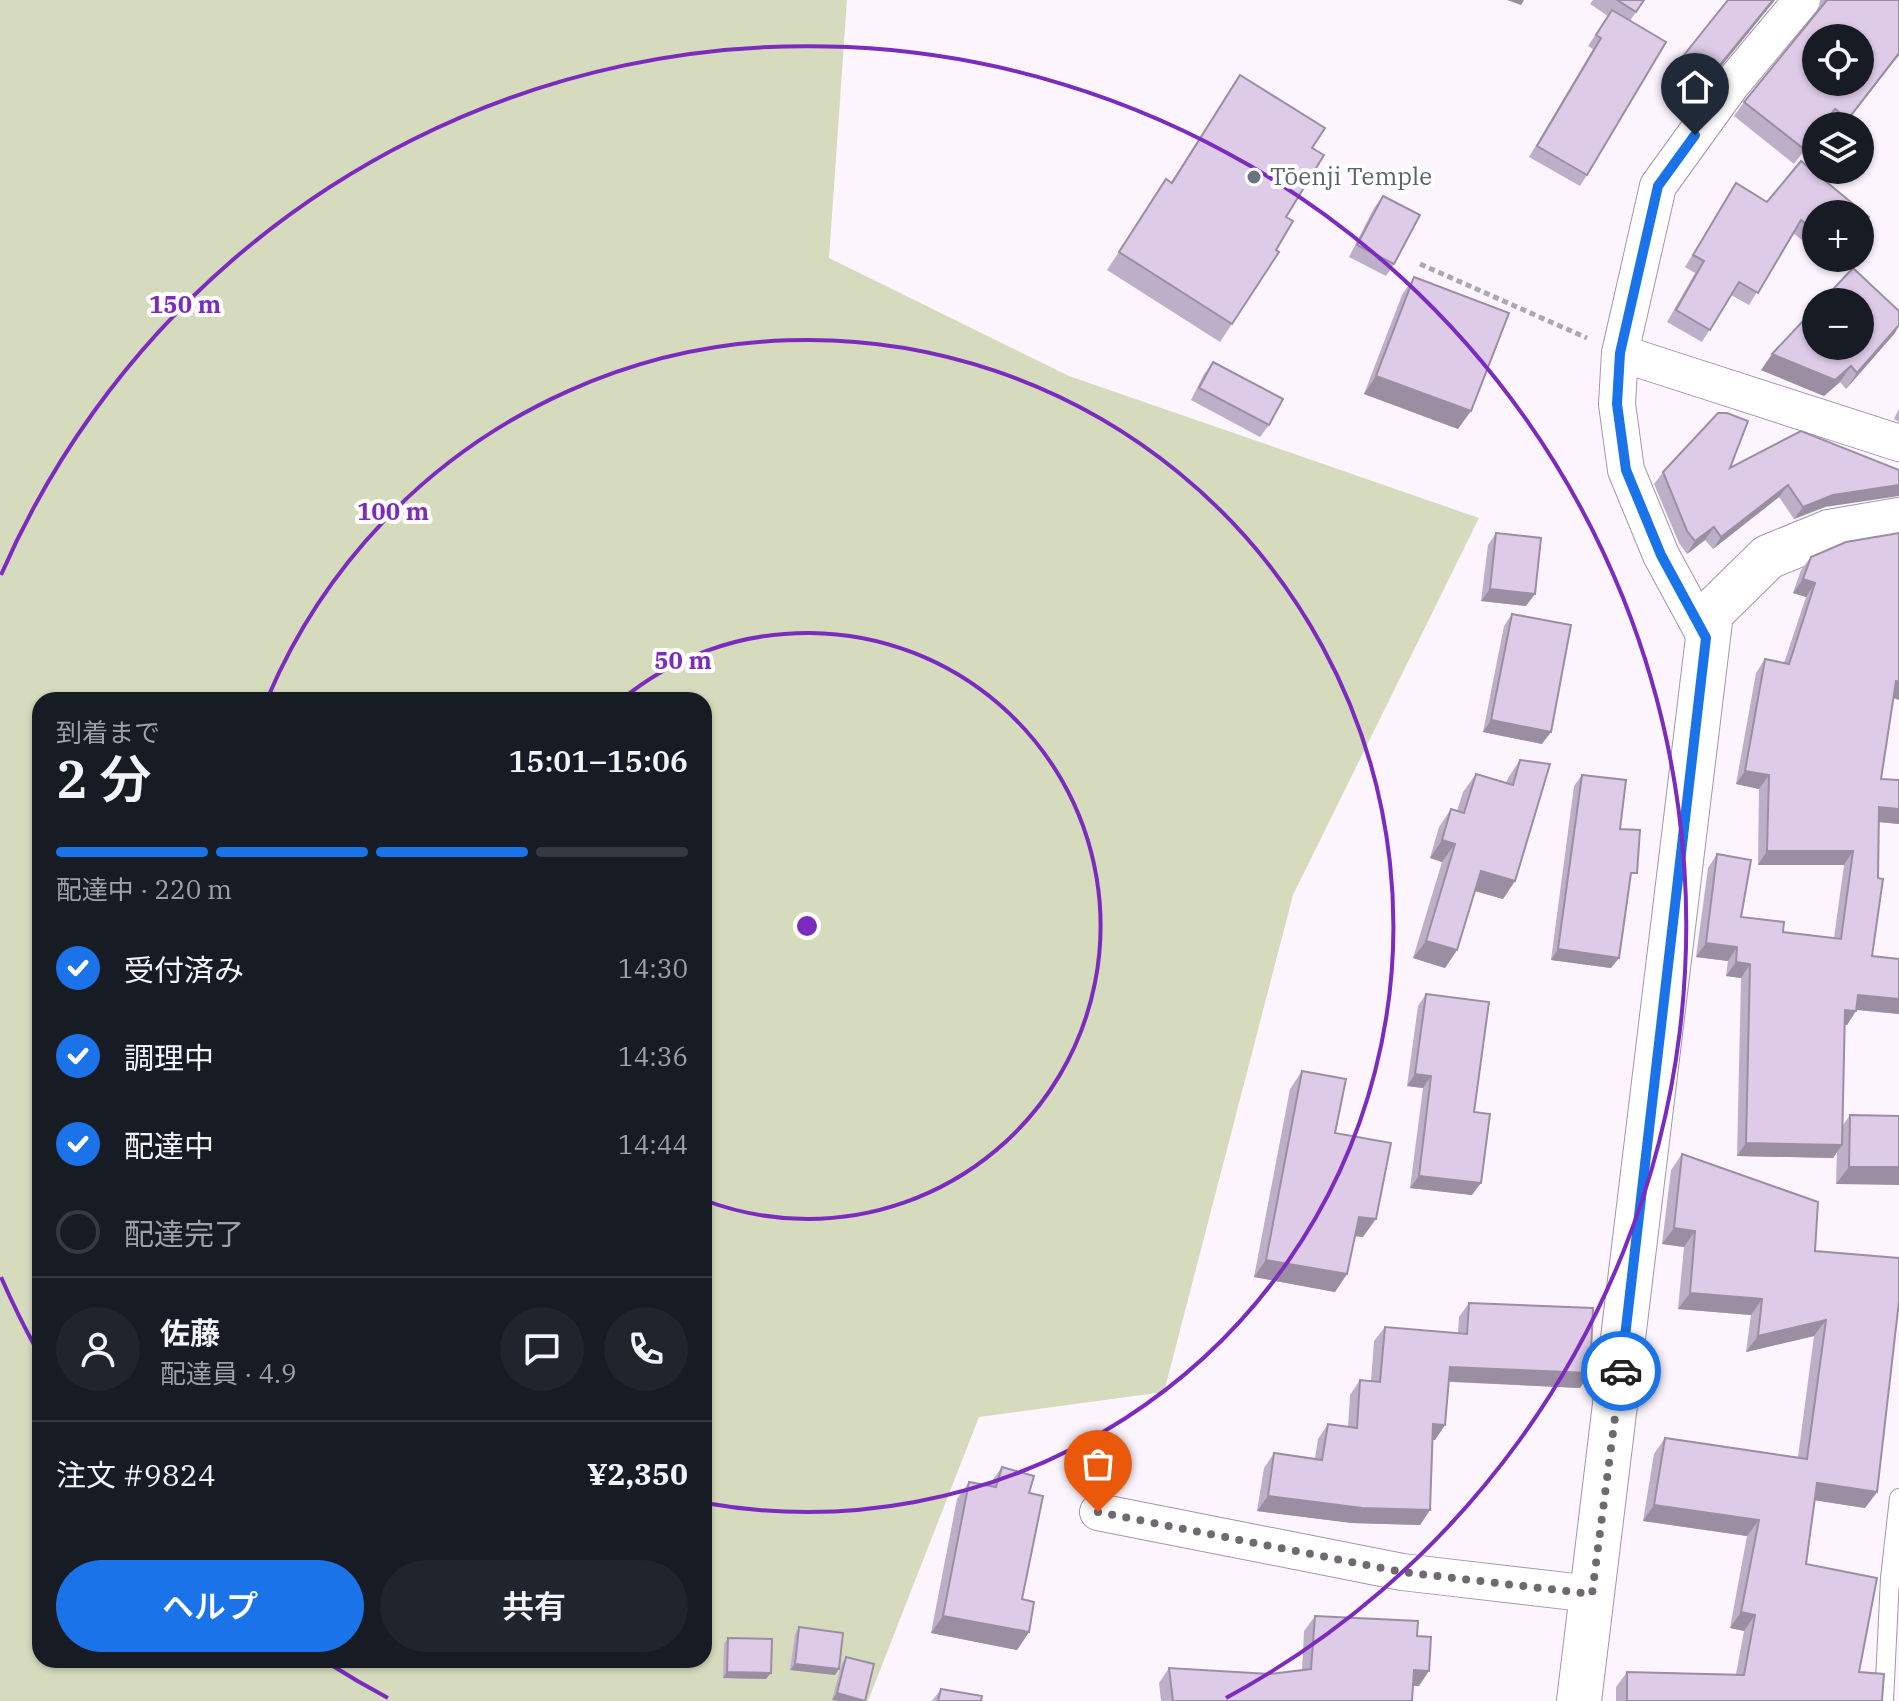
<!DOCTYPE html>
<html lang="ja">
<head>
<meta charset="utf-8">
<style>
  body { margin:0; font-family:"IBM Plex Serif","Noto Sans JP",serif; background:#20242c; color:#f1f3f6; height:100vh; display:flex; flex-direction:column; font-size:30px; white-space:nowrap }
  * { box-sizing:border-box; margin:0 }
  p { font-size:26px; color:#9ea1a6 }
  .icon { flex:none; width:44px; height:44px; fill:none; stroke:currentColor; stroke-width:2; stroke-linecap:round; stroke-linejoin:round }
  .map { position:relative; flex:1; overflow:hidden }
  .panel { position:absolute; left:32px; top:692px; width:680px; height:976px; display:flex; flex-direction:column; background:#171b24; border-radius:24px; box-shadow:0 2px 6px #0004 }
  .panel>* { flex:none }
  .tools { position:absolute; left:1802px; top:24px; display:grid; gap:16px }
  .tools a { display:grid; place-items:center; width:72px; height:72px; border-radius:50%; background:#171b24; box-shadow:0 2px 6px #0004; font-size:40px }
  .pin { position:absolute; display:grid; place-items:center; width:68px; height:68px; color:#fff; margin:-82px -34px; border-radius:50% 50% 50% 0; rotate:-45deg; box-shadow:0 0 8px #0007 }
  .pin .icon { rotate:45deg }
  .courier { position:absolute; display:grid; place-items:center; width:80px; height:80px; margin:-40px; border:6px solid #1a73e8; border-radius:50%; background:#fff; color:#222; box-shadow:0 2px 10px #0007 }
  .overview em { font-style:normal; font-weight:600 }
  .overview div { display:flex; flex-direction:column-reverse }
  .overview { display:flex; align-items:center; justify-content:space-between; height:136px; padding:0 24px }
  h1 { font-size:52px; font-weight:600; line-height:60px }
  .bar { display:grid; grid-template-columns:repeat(4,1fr); gap:12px 8px; align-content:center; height:96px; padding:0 24px }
  .bar i { height:10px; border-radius:6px; background:#363941 }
  .bar .current { background:#1a73e8 }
  .bar p { grid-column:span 4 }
  .line { display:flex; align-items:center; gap:20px; padding:0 24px; border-top:2px solid #363941 }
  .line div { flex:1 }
  .round { display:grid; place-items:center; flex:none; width:84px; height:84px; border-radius:42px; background:#20242c }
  ol { padding:0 24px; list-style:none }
  li { display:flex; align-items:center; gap:24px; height:88px }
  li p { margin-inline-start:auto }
  li .icon { padding:8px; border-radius:50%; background:#1a73e8; color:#fff; stroke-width:4 }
  li:last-child { color:#9ea1a6 }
  li i { width:44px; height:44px; border:4px solid #363941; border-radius:50% }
  .cta { display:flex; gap:16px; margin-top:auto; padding:16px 24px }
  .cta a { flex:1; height:92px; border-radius:48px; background:#1a73e8; color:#fff; font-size:32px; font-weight:600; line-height:92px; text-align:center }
  .cta a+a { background:#20242c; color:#f1f3f6 }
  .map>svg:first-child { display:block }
  .green { fill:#d6dbbe; fill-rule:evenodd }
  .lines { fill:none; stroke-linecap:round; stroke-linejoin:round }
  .lane-casing { stroke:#a495a9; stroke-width:20 }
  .street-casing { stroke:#a495a9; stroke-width:38 }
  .secondary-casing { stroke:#a495a9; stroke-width:46 }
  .path { stroke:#aea7b0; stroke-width:5; stroke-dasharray:6 4; stroke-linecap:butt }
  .lane { stroke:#fff; stroke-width:18 }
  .street { stroke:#fff; stroke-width:36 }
  .secondary { stroke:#fff; stroke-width:44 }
  .wall { fill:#beafc8 }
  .shaded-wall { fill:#9b8ea2 }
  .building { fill:#ddcbe8; stroke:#9b8ea2; stroke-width:2; fill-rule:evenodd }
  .done { stroke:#706972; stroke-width:8; stroke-dasharray:0 14.4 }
  .route { stroke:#1a73e8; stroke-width:10 }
  .ring { fill:none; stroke:#7b2cbf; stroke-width:4 }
  .worship-dot { fill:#6b7280; stroke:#fff; stroke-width:3 }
  .labels { text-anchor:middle; stroke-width:8; stroke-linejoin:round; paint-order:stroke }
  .worship-label { font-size:24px; fill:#5b616d; stroke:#fff; text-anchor:start }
  .centre { fill:#7b2cbf; stroke:#fff; stroke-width:4 }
  .ring-label { font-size:24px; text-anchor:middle; font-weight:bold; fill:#7b2cbf; stroke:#fff; stroke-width:8; stroke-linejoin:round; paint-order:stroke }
</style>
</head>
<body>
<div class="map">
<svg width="1899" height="1701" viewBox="0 0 1899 1701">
  <rect width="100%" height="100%" fill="#fcf5fe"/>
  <path class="green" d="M0,0H847L829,258L1069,376L1479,518L1293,895L1164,1392L979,1417L868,1701H0ZM40,700H704V1660H40Z"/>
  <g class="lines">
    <g class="lane-casing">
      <g id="lane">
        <path d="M1890,1578L1899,1498"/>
        <path d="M1884,1701L1890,1578L1899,1579"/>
      </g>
    </g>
    <g class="street-casing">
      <g id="street">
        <path d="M1620,353L1899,443"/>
        <path d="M1706,638L1661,555L1626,470L1617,404L1620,353L1658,186L1731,85L1802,0"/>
        <path d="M1098,1512L1402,1572L1592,1594"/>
      </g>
    </g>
    <g class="secondary-casing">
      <path id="secondary" d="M1579,1701L1711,613L1768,557L1829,532L1899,520"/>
    </g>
    <path class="path" d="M1420,264L1587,338"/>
    <use href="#lane" class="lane"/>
    <use href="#street" class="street"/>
    <use href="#secondary" class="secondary"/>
  </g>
  <g class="wall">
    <path d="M1593,0H1644L1630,21L1587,175L1580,186L1529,157L1593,49L1588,46L1608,16L1590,4Z"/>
    <path d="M1775,0L1701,91L1674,70L1684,55Z"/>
    <path d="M1820,0H1899V57L1898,56L1844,126H1828L1825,124L1823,126H1816V135L1794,164L1734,116L1744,102L1819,10Z"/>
    <path d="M1240,75L1312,148L1286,217L1276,250L1232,324L1220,342L1107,270L1166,179L1171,182Z"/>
    <path d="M1736,183L1767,202L1816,214V251L1793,233L1749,305L1731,295L1702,342L1667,322L1695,273L1685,267Z"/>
    <path d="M1383,196L1394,264L1386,276L1349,257L1374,208Z"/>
    <path d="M1824,258H1836L1831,264Z"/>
    <path d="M1414,277L1458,429L1364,394L1402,295Z"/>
    <path d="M1895,333L1846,389L1840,382L1824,396L1761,370Z"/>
    <path d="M1213,362L1269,425L1260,437L1191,400L1204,374Z"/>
    <path d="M1899,409V422L1894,419Z"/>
    <path d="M1801,431L1825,507L1794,519L1779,497L1713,549L1705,540L1687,554L1679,543L1654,484L1663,472L1730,468Z"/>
    <path d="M1496,533L1526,606L1481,601L1488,545Z"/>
    <path d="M1899,533V700L1893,697L1881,779L1899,780V824L1879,822L1872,956L1899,959V1014L1856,1010L1847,1025H1844L1843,1125L1850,1115L1899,1116L1836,1184L1837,1152L1833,1158L1737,1156L1741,978L1726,976L1728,961L1696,957L1708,868L1717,854L1741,917L1783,932L1834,938L1844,865H1758L1759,789L1736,784L1756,673L1765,659L1784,663L1806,597L1793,593L1801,570L1811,557Z"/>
    <path d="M1512,614L1542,744L1483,732L1504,626Z"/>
    <path d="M1520,760L1515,881L1503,899L1475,891L1457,950L1445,968L1413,958L1442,862L1430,858L1439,827L1451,809L1457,811L1463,792L1476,774L1506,783L1508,778Z"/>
    <path d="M1582,775L1620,829L1630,883L1611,968L1551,960L1574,786Z"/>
    <path d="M1426,994L1474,1112L1472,1195L1410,1188L1423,1088L1407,1086L1418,1006Z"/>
    <path d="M1302,1071L1335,1133L1363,1237L1355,1236L1347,1274L1335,1292L1254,1277L1290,1089Z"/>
    <path d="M1682,1154L1815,1251L1877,1492L1865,1508L1815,1500L1806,1564L1859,1672L1882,1701H1616V1687L1627,1672L1736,1674L1744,1631L1730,1628L1747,1536L1643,1521L1654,1454L1665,1438L1798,1457L1814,1336L1746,1352L1751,1315L1678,1309L1684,1247L1662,1244L1671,1170Z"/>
    <path d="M1469,1303L1590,1373L1580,1388L1449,1382L1445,1425L1435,1440H1433L1430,1510L1420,1525L1352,1523L1257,1511L1264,1468L1274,1453L1315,1458L1318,1439L1328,1424L1348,1427L1350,1395L1360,1380L1371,1381L1374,1341L1385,1327L1458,1333L1459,1317Z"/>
    <path d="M1002,1467L1029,1493L1022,1599L1029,1632L1017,1650L931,1633L957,1499L969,1482L989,1485Z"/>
    <path d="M1315,1616L1417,1636L1419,1686L1413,1685L1412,1701H1161L1159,1683L1169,1668L1270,1674L1302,1670L1304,1631Z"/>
    <path d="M799,1627L835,1675L790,1670L795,1634Z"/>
    <path d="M728,1638L766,1679L723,1678L724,1644Z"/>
    <path d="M846,1657L874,1664L832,1700L842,1663Z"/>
    <path d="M941,1689L981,1701H932Z"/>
  </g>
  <g class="shaded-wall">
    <path d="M1507,0H1524L1521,5Z"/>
    <path d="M1773,0H1775L1701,91L1711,76Z"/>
    <path d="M1899,53V55L1843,126Z"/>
    <path d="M1899,325L1895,333L1846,389L1857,373Z"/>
    <path d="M1772,354L1851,366L1840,382L1824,396L1761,370Z"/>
    <path d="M1376,376L1471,411L1458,429L1364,394Z"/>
    <path d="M1788,485L1779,497L1713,549L1721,537Z"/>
    <path d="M1899,485V496L1825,507L1794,519L1803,507L1833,495Z"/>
    <path d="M1714,527L1705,540L1687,554L1695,541Z"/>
    <path d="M1803,579L1815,583L1806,597L1793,593Z"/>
    <path d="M1490,589L1535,594L1526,606L1481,601Z"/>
    <path d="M1896,681L1899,682V700L1886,695Z"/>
    <path d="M1491,720L1551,732L1542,744L1483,732Z"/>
    <path d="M1745,771L1769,775L1759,789L1736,784Z"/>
    <path d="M1879,807L1899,809V824L1869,821Z"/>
    <path d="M1442,840L1455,844L1442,862L1430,858Z"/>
    <path d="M1767,851H1853L1844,865H1758Z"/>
    <path d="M1481,871L1515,881L1503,899L1468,889Z"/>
    <path d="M1426,941L1457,950L1445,968L1413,958Z"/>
    <path d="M1706,943L1737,947L1728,961L1696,957Z"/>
    <path d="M1558,949L1619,958L1611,968L1551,960Z"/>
    <path d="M1736,962L1750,964L1741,978L1726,976Z"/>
    <path d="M1858,995L1899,999V1014L1849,1009Z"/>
    <path d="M1845,1010L1856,1011L1847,1025L1835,1024Z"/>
    <path d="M1415,1074L1431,1076L1423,1088L1407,1086Z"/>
    <path d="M1746,1143L1842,1145L1833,1158L1737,1156Z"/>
    <path d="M1849,1167H1899V1185L1836,1184Z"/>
    <path d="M1419,1176L1481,1183L1472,1195L1410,1188Z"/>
    <path d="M1359,1217L1376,1219L1363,1237L1346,1235Z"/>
    <path d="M1674,1228L1695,1231L1684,1247L1662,1244Z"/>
    <path d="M1266,1260L1347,1274L1335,1292L1254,1277Z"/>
    <path d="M1690,1293L1762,1299L1751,1315L1678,1309Z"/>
    <path d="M1826,1320L1814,1336L1746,1352L1758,1336Z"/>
    <path d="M1450,1367L1590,1373L1580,1388L1440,1381Z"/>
    <path d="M1433,1424L1445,1425L1435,1440L1423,1439Z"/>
    <path d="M1817,1483L1877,1492L1865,1508L1806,1499Z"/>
    <path d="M1268,1496L1430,1510L1420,1525L1352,1523L1257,1511Z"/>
    <path d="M1654,1505L1759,1520L1747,1536L1643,1521Z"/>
    <path d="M1741,1612L1755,1615L1744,1631L1730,1628Z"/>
    <path d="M943,1616L1029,1632L1017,1650L931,1633Z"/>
    <path d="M795,1664L839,1669L835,1675L790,1670Z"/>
    <path d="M1414,1670L1429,1671L1419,1686L1404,1685Z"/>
    <path d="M727,1672L771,1673L766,1679L723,1678Z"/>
    <path d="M837,1693L865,1701H838L832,1700Z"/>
  </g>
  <g class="building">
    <path d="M1617,0H1644L1636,12Z"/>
    <path d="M1728,0H1773L1711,76L1684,55Z"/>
    <path d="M1827,0H1899V53L1848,119L1835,109L1822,126H1816V134L1804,149L1744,102ZM1816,38H1860V82H1816Z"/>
    <path d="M1612,10L1666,42L1587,175L1537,146L1601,38L1596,35Z"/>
    <path d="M1240,75L1325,128L1312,148L1324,155L1286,217L1293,221L1276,250L1279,252L1232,324L1119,252L1166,179L1172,183Z"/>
    <path d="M1801,161L1869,217L1860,227V214H1816V232L1801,220L1758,293L1739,282L1710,330L1676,310L1704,261L1693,255L1736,183L1767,202Z"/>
    <path d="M1383,196L1420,215L1394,264L1357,245Z"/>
    <path d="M1853,268L1899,311V325L1857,373L1851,366L1835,380L1772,354L1816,307V346H1860V302H1821Z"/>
    <path d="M1414,277L1509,313L1471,411L1376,376Z"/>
    <path d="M1213,362L1283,399L1269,425L1199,388Z"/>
    <path d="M1718,413H1727L1748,421L1730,468L1801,431L1899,470V485L1833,495L1803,507L1788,485L1721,537L1714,527L1695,541L1687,531L1663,472Z"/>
    <path d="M1496,533L1541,538L1535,594L1490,589Z"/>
    <path d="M1899,533V682L1896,681L1881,779L1899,780V809L1879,807L1878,878L1883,879L1872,956L1899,959V999L1858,995L1856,1011L1845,1010L1842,1145L1746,1143L1750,964L1736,962L1737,947L1706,943L1717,854L1751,860L1741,917L1784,922L1783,932L1841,939L1853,851H1767L1769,775L1745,771L1765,659L1789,664L1815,583L1803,579L1811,557L1846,542Z"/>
    <path d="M1512,614L1571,625L1551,732L1491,720Z"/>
    <path d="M1520,760L1550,764L1515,881L1481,871L1457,950L1426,941L1455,844L1442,840L1451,809L1464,813L1476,774L1513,785Z"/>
    <path d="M1582,775L1626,780L1620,829L1640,830L1637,873H1631L1619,958L1558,949Z"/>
    <path d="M1426,994L1489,1002L1474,1112L1490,1114L1481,1183L1419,1176L1431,1076L1415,1074Z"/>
    <path d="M1302,1071L1346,1079L1335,1133L1391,1143L1376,1219L1359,1217L1347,1274L1266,1260Z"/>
    <path d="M1850,1115L1899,1116V1167H1849Z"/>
    <path d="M1682,1154L1818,1202L1815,1251L1899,1258V1301L1877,1492L1817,1483L1806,1564L1877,1578L1859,1672L1884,1674L1882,1701H1627V1672L1744,1675L1755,1615L1741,1612L1759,1520L1654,1505L1665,1438L1807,1459L1826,1320L1758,1336L1762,1299L1690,1293L1695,1231L1674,1228Z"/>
    <path d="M1469,1303L1593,1308L1590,1373L1450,1367L1445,1425L1433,1424L1430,1510L1362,1508L1268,1496L1274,1453L1322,1460L1328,1424L1357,1428L1360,1380L1380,1382L1385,1327L1467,1334Z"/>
    <path d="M1002,1467L1034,1476L1029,1493L1043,1496L1022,1599L1034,1602L1029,1632L943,1616L969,1482L996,1487Z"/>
    <path d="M1315,1616L1418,1621L1417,1636L1431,1637L1429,1671L1414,1670L1412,1701H1173L1169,1668L1270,1674L1311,1669Z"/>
    <path d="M799,1627L843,1633L839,1669L795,1664Z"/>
    <path d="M728,1638L772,1639L771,1673L727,1672Z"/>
    <path d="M846,1657L874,1664L865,1701L837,1693Z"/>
    <path d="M941,1689L982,1696L981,1701H938Z"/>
  </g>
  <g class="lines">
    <path class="done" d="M1098,1512L1402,1572L1592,1594L1621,1371"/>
    <path class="route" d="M1621,1371L1706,638L1661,555L1626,470L1617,404L1620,353L1658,186L1695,135"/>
  </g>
  <g class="ring">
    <path d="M621 700A293 293 0 1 1 704 1200"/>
    <path d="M268 697A586 586 0 1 1 705 1503"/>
    <path d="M388 1698A879 879 0 0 1 328 1663M38 1352A879 879 0 0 1 1 1277M1 575A879 879 0 1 1 1226 1698"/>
  </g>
  <circle class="worship-dot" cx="1254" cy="177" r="8"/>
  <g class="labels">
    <g class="worship-label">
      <text x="1270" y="185">Tōenji Temple</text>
    </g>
  </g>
  <circle cx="807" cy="926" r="12" class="centre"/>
  <g class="ring-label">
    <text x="185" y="313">150 m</text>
    <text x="393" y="520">100 m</text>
    <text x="683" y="669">50 m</text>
  </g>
</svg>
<div class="tools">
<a><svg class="icon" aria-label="locate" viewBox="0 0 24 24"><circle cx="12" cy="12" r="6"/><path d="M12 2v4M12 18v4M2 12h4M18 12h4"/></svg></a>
<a><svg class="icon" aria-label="layers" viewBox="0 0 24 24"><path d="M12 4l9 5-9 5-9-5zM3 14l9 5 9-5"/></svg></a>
<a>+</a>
<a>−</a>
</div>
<div class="pin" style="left:1098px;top:1512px;background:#ea580c"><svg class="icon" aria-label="bag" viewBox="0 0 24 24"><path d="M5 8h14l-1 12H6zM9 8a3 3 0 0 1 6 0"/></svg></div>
<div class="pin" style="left:1695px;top:135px;background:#1f2937"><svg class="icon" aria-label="home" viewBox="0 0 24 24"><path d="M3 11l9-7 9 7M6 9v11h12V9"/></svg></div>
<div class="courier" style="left:1621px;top:1371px"><svg class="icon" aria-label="car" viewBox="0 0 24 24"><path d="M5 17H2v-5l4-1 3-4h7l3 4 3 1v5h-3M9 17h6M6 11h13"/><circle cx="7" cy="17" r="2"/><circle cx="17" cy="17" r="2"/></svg></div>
<section class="panel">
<div class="overview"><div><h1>2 分</h1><p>到着まで</p></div><em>15:01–15:06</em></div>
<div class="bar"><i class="current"></i><i class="current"></i><i class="current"></i><i></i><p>配達中 · 220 m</p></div>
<ol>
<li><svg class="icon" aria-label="check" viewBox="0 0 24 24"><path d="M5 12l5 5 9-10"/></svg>受付済み<p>14:30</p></li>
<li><svg class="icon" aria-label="check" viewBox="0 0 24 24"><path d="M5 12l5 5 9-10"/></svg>調理中<p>14:36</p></li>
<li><svg class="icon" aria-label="check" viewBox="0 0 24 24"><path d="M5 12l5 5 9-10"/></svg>配達中<p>14:44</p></li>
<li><i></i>配達完了</li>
</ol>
<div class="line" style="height:144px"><a class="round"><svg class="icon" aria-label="person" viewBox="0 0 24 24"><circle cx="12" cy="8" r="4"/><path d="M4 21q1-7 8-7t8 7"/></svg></a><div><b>佐藤</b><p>配達員 · 4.9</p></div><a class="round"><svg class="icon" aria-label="chat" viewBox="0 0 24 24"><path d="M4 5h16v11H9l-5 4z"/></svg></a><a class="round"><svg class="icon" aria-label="phone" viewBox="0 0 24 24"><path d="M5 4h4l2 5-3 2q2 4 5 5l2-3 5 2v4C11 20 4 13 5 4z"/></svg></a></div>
<div class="line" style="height:104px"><div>注文 #9824</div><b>¥2,350</b></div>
<div class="cta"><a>ヘルプ</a><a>共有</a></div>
</section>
</div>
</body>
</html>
